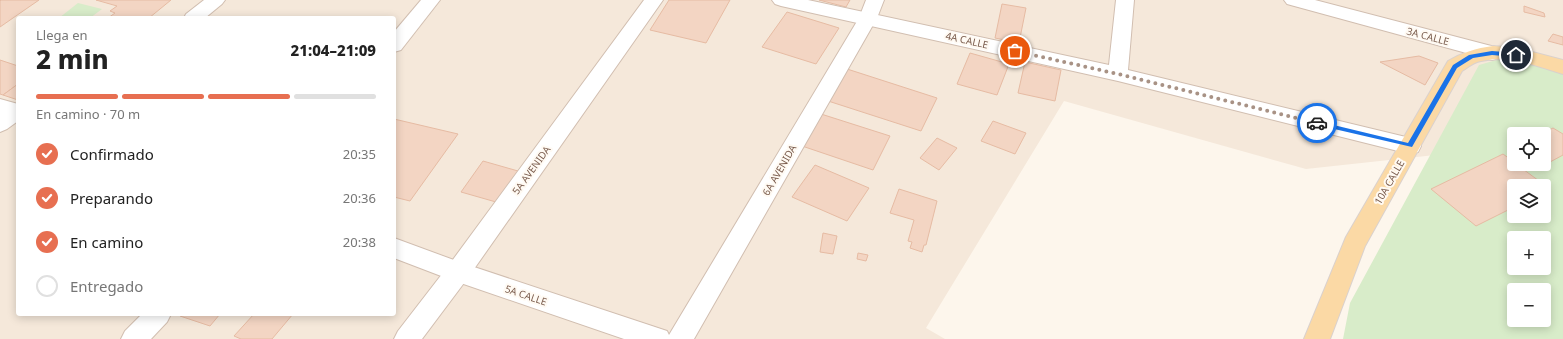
<!DOCTYPE html>
<html lang="es">
<head>
<meta charset="utf-8">
<style>
  body { margin:0; font-family:"Noto Sans",sans-serif; background:#f2f2f2; color:#222; height:100vh; display:flex; flex-direction:column; font-size:15px; white-space:nowrap }
  * { box-sizing:border-box; margin:0 }
  p { font-size:13px; color:#767676 }
  .icon { flex:none; width:22px; height:22px; fill:none; stroke:currentColor; stroke-width:2; stroke-linecap:round; stroke-linejoin:round }
  .map { position:relative; flex:1; overflow:hidden }
  .side { position:absolute; left:16px; top:16px; width:380px; height:300px; display:flex; flex-direction:column; background:#fff; border-radius:4px; box-shadow:0 2px 10px #0003 }
  .side>* { flex:none }
  .buttons { position:absolute; left:1507px; top:127px; display:grid; gap:8px }
  .buttons a { display:grid; place-items:center; width:44px; height:44px; border-radius:4px; background:#fff; box-shadow:0 2px 10px #0003; font-size:20px }
  .pin { position:absolute; display:grid; place-items:center; width:34px; height:34px; color:#fff; margin:-17px; border:2px solid #fff; border-radius:50%; box-shadow:0 1px 4px #0007 }
  .courier { position:absolute; display:grid; place-items:center; width:40px; height:40px; margin:-20px; border:3px solid #1a73e8; border-radius:50%; background:#fff; color:#222; box-shadow:0 1px 5px #0007 }
  .headline em { font-style:normal; font-weight:800 }
  .headline div { display:flex; flex-direction:column-reverse }
  .headline { display:flex; align-items:center; justify-content:space-between; height:68px; padding:0 20px }
  h1 { font-size:26px; font-weight:800; line-height:30px }
  .bar { display:grid; grid-template-columns:repeat(4,1fr); gap:6px 4px; align-content:center; height:48px; padding:0 20px }
  .bar i { height:5px; border-radius:3px; background:#e0e0e0 }
  .bar .active { background:#e76f51 }
  .bar p { grid-column:span 4 }
  ol { padding:0 20px; list-style:none }
  li { display:flex; align-items:center; gap:12px; height:44px }
  li p { margin-inline-start:auto }
  li .icon { padding:4px; border-radius:50%; background:#e76f51; color:#fff; stroke-width:4 }
  li:last-child { color:#767676 }
  li i { width:22px; height:22px; border:2px solid #e0e0e0; border-radius:50% }
  .map>svg:first-child { display:block }
  .residential { fill:#f5e8da; fill-rule:evenodd }
  .green { fill:#d8ecc9; fill-rule:evenodd }
  .building { fill:#f3d5c3; stroke:#e6bba3 }
  .lines { fill:none; stroke-linecap:round; stroke-linejoin:round }
  .minor-casing { stroke:#d1beb0; stroke-width:2 }
  .tertiary-casing { stroke:#d1beb0; stroke-width:2 }
  .primary-casing { stroke:#dad1cd; stroke-width:2 }
  .minor { fill:#fff; fill-rule:evenodd }
  .tertiary { fill:#fff; fill-rule:evenodd }
  .primary { fill:#fbd9a5; fill-rule:evenodd }
  .route { fill:#1a73e8 }
  .done { stroke:#a89285; stroke-width:4; stroke-dasharray:0 7.2 }
  .labels { text-anchor:middle; stroke-width:4; stroke-linejoin:round; paint-order:stroke }
  .street-label { font-size:10px; fill:#7a5c4d; stroke:#fffaf3 }
</style>
</head>
<body>
<div class="map">
<svg width="1563" height="339" viewBox="0 0 1563 339">
  <rect width="100%" height="100%" fill="#fdf6ec"/>
  <path class="residential" d="M0,0H1563V137L1544,134H1514L1509,147L1306,169L1064,101L926,328L945,339H0ZM18,18H394V314H18Z"/>
  <g class="green">
    <path d="M78,3L102,9L90,18H59Z"/>
    <path d="M1500,59L1521,61L1563,73V339H1343L1350,303L1479,65ZM1514,134H1544V164H1514ZM1514,186H1544V216H1514ZM1514,238H1544V268H1514ZM1514,290H1544V320H1514Z"/>
  </g>
  <g class="building">
    <path d="M1,0H39L0,27V1Z"/>
    <path d="M96,0H171L149,18H108L115,13L110,11L117,6Z"/>
    <path d="M669,0H730L706,43L650,30Z"/>
    <path d="M819,0H850L846,7Z"/>
    <path d="M1002,4L1026,8L1019,43L995,38Z"/>
    <path d="M1524,6L1544,13L1545,17L1524,12Z"/>
    <path d="M787,12L839,28L816,64L762,47Z"/>
    <path d="M1553,34L1563,37V45L1548,41Z"/>
    <path d="M970,53L1009,64L997,95L957,84Z"/>
    <path d="M1419,56L1438,63L1425,85L1380,62Z"/>
    <path d="M0,60L18,66V84L3,95L0,94Z"/>
    <path d="M1025,62L1061,70L1055,101L1018,93Z"/>
    <path d="M844,68L937,98L921,131L825,100Z"/>
    <path d="M18,84V100L3,95Z"/>
    <path d="M821,114L890,136L873,170L802,146Z"/>
    <path d="M394,119L458,134L410,201L394,197Z"/>
    <path d="M993,121L1026,133L1015,154L981,141Z"/>
    <path d="M1553,128L1563,134V155L1550,162L1544,158V134H1541Z"/>
    <path d="M937,138L957,148L939,170L920,158Z"/>
    <path d="M1503,154L1514,162V164H1516L1550,189L1544,192V186H1514V207L1476,226L1431,189Z"/>
    <path d="M483,161L518,171L496,202L461,192Z"/>
    <path d="M815,165L869,188L847,221L792,197Z"/>
    <path d="M899,189L937,201L926,245H924L922,252L910,248L912,242L908,241L914,220L890,213Z"/>
    <path d="M823,233L837,236L833,254L820,252Z"/>
    <path d="M858,253L868,255L866,261L857,259Z"/>
    <path d="M182,314H220L210,326L180,316Z"/>
    <path d="M254,314H293L272,339H241L234,336Z"/>
  </g>
  <g class="lines">
    <g class="minor-casing">
      <g id="minor">
        <path d="M204,0H225L222,4L205,18H184L186,14Z"/>
        <path d="M421,0H440L401,50L394,52V32Z"/>
        <path d="M644,0H663L467,279L422,339H394L398,331L449,265Z"/>
        <path d="M772,0H808L1109,65L1116,0H1134L1128,70L1410,138L1418,140L1421,146L1418,152L1410,154L1118,81L781,6L775,4Z"/>
        <path d="M1284,0H1315L1499,48L1502,53L1499,58L1492,60L1287,4Z"/>
        <path d="M16,104L18,105V121L7,129L0,132V113L9,107Z"/>
        <path d="M142,314H171L167,322L151,339H121L125,331Z"/>
      </g>
    </g>
    <g class="tertiary-casing">
      <g id="tertiary">
        <path d="M866,0H884L877,18L694,339H624L449,279L394,258V238L462,263L658,328L667,331L669,335L859,18Z"/>
        <path d="M0,99L18,104V120L0,114Z"/>
      </g>
    </g>
    <g class="primary-casing">
      <path id="primary" d="M1493,46L1517,48L1563,60V74C1537,66 1509,55 1481,61C1474,62 1468,67 1462,71L1365,246L1330,339H1304L1346,237L1448,61C1462,53 1476,48 1493,46Z"/>
    </g>
    <use href="#minor" class="minor"/>
    <use href="#tertiary" class="tertiary"/>
    <use href="#primary" class="primary"/>
  </g>
  <path class="route" d="M1492,51L1516,53L1518,55L1516,57L1492,55L1473,58L1457,68L1412,147L1317,125L1314,123L1317,121L1408,143L1453,65L1469,55Z"/>
  <g class="lines">
    <path class="done" d="M1015,51L1118,74L1317,123"/>
  </g>
  <g class="labels">
    <g class="street-label">
      <text transform="translate(1428 36) rotate(15)" y="4">3A CALLE</text>
      <text transform="translate(967 40) rotate(13)" y="4">4A CALLE</text>
      <text transform="translate(531 170) rotate(-54)" y="4">5A AVENIDA</text>
      <text transform="translate(779 170) rotate(-60)" y="4">6A AVENIDA</text>
      <text transform="translate(1389 182) rotate(-60)" y="4">10A CALLE</text>
      <text transform="translate(526 295) rotate(19)" y="4">5A CALLE</text>
    </g>
  </g>
</svg>
<div class="buttons">
<a><svg class="icon" aria-label="locate" viewBox="0 0 24 24"><circle cx="12" cy="12" r="6"/><path d="M12 2v4M12 18v4M2 12h4M18 12h4"/></svg></a>
<a><svg class="icon" aria-label="layers" viewBox="0 0 24 24"><path d="M12 4l9 5-9 5-9-5zM3 14l9 5 9-5"/></svg></a>
<a>+</a>
<a>−</a>
</div>
<div class="pin" style="left:1015px;top:51px;background:#ea580c"><svg class="icon" aria-label="bag" viewBox="0 0 24 24"><path d="M5 8h14l-1 12H6zM9 8a3 3 0 0 1 6 0"/></svg></div>
<div class="pin" style="left:1516px;top:55px;background:#1f2937"><svg class="icon" aria-label="home" viewBox="0 0 24 24"><path d="M3 11l9-7 9 7M6 9v11h12V9"/></svg></div>
<div class="courier" style="left:1317px;top:123px"><svg class="icon" aria-label="car" viewBox="0 0 24 24"><path d="M5 17H2v-5l4-1 3-4h7l3 4 3 1v5h-3M9 17h6M6 11h13"/><circle cx="7" cy="17" r="2"/><circle cx="17" cy="17" r="2"/></svg></div>
<section class="side">
<div class="headline"><div><h1>2 min</h1><p>Llega en</p></div><em>21:04–21:09</em></div>
<div class="bar"><i class="active"></i><i class="active"></i><i class="active"></i><i></i><p>En camino · 70 m</p></div>
<ol>
<li><svg class="icon" aria-label="check" viewBox="0 0 24 24"><path d="M5 12l5 5 9-10"/></svg>Confirmado<p>20:35</p></li>
<li><svg class="icon" aria-label="check" viewBox="0 0 24 24"><path d="M5 12l5 5 9-10"/></svg>Preparando<p>20:36</p></li>
<li><svg class="icon" aria-label="check" viewBox="0 0 24 24"><path d="M5 12l5 5 9-10"/></svg>En camino<p>20:38</p></li>
<li><i></i>Entregado</li>
</ol>
</section>
</div>
</body>
</html>
